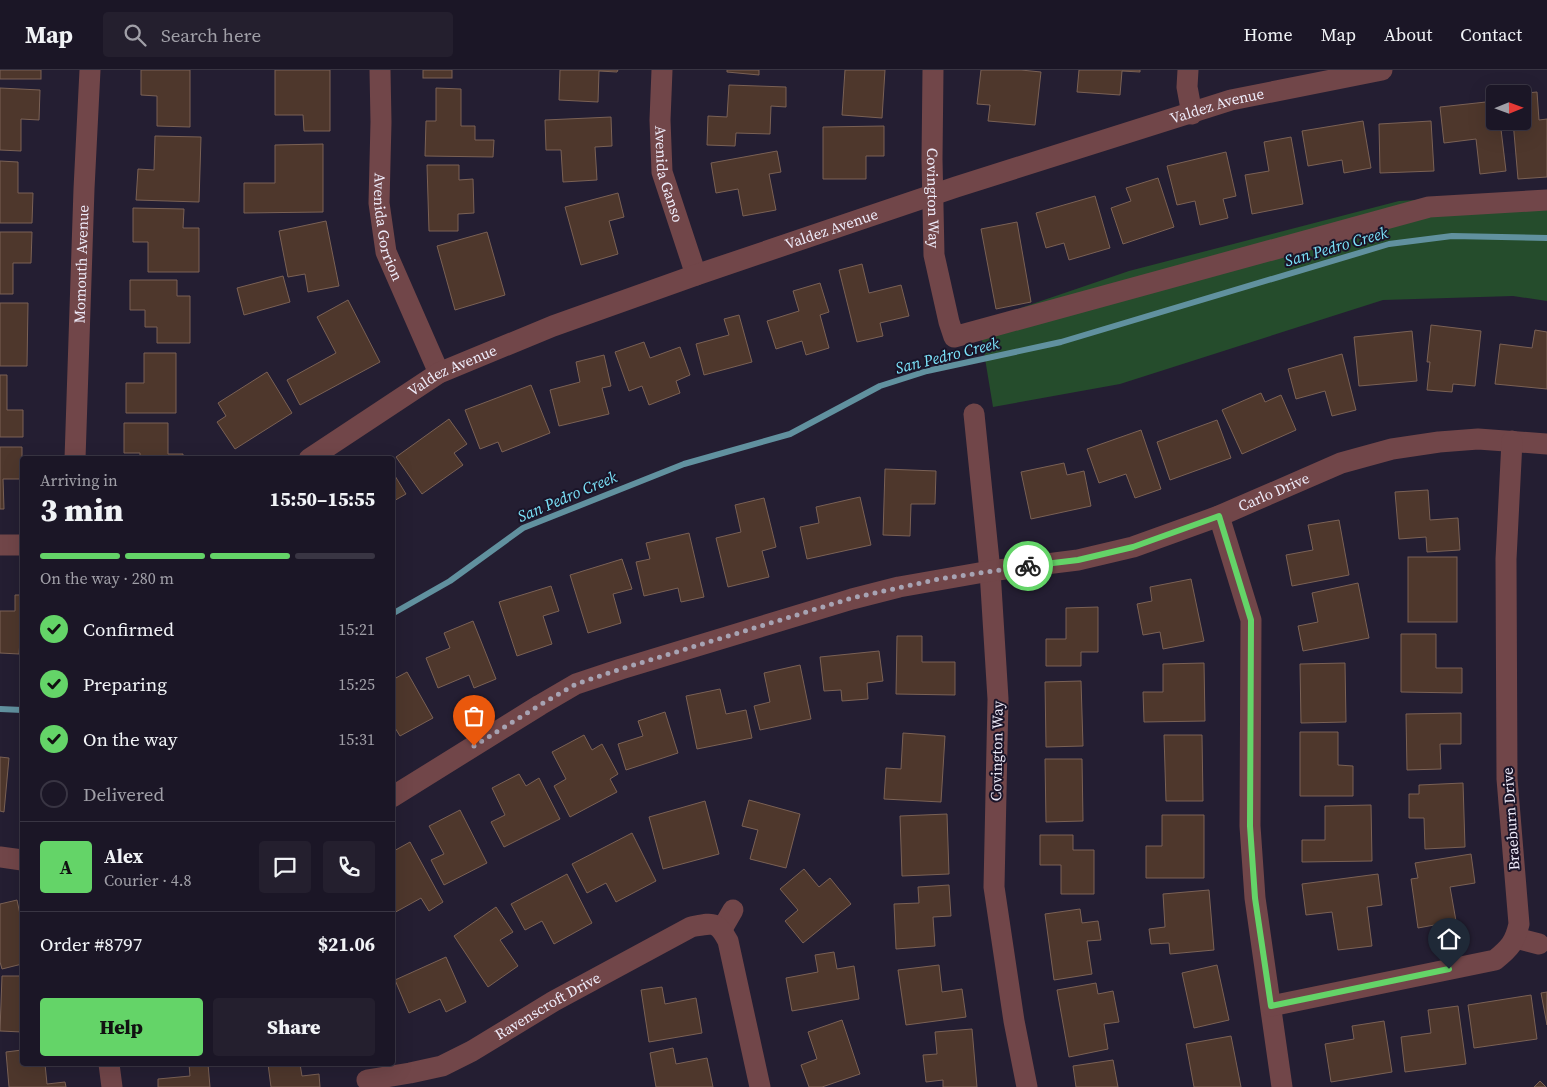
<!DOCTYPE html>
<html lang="en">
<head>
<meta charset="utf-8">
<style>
  body { margin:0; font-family:"Source Serif 4",serif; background:#241f2e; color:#f1f3f6; height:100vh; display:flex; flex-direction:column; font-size:19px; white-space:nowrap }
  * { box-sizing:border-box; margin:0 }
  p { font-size:16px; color:#a09fa7 }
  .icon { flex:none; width:28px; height:28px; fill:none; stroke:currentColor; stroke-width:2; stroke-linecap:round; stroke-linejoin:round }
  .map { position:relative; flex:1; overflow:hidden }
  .drawer { position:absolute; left:20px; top:386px; width:375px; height:610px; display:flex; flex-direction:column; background:#1b1626; border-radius:5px; box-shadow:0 5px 20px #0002,0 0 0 1px #393543 }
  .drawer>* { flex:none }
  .needle { width:32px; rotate:89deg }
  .controls { position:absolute; left:1486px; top:15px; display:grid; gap:10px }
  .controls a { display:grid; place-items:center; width:45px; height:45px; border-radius:5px; background:#1b1626; box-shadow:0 5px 20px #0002,0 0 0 1px #393543; font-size:25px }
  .pin { position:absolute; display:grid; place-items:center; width:42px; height:42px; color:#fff; margin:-51px -21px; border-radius:50% 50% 50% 0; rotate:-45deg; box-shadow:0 0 5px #0007 }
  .pin .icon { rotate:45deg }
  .courier { position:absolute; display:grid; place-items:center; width:50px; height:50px; margin:-25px; border:4px solid #64d468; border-radius:50%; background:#fff; color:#222; box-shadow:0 1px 6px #0007 }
  .overview em { font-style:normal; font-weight:800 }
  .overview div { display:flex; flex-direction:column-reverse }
  .overview { display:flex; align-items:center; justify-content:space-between; height:85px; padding:0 20px }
  h1 { font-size:32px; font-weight:800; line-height:38px }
  .bar { display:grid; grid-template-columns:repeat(4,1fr); gap:8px 5px; align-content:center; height:60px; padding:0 20px }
  .bar i { height:6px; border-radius:4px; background:#393543 }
  .bar .current { background:#64d468 }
  .bar p { grid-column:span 4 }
  .line { display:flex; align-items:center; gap:12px; padding:0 20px; border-top:1px solid #393543 }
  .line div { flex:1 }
  .round { display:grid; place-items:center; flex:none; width:52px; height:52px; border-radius:5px; background:#241f2e }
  ol { padding:0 20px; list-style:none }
  li { display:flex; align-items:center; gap:15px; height:55px }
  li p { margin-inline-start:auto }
  li .icon { padding:5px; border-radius:50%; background:#64d468; color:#111; stroke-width:4 }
  li:last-child { color:#a09fa7 }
  li i { width:28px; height:28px; border:2px solid #393543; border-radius:50% }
  .action { display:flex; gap:10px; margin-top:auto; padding:10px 20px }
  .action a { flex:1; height:58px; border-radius:5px; background:#64d468; color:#111; font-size:20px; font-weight:800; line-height:58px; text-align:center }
  .action a+a { background:#241f2e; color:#f1f3f6 }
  header { display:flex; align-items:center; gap:30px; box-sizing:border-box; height:70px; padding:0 25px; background:#1b1626; border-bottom:1px solid #393543 }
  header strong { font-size:24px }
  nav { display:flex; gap:28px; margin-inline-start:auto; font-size:18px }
  .search { width:350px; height:45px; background:#241f2e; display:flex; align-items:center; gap:12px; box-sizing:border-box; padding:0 18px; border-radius:5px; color:#a09fa7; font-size:19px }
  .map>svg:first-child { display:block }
  .green { fill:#254c2c }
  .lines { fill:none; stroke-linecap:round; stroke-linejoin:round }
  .stream { stroke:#61919f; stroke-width:6 }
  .building { fill:#4e372c; stroke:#7a6155 }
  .minor { stroke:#714649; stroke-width:21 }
  .done { stroke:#a7a3b3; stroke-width:5; stroke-dasharray:0 9 }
  .route { stroke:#64d468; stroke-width:6 }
  .labels { text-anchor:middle; stroke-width:4; stroke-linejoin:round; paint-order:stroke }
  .street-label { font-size:15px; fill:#eeebf9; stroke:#1a1428 }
  .water-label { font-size:16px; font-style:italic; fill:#7ce4fb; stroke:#1a1428 }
</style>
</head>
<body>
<header>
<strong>Map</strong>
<div class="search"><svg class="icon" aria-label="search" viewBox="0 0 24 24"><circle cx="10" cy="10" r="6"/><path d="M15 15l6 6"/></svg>Search here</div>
<nav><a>Home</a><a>Map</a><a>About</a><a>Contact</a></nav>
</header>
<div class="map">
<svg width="1547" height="1017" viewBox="0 0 1547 1017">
  <rect width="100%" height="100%" fill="#241e32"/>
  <path class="green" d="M1547,122V231L1513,226L1383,230L1120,314L993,337L979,252L1129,201L1399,131Z"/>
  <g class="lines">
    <g class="stream">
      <path d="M392,544L450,511L523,458L684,394L790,364L880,316L927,301L1061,272L1389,174L1452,166L1547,168"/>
      <path d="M0,639L22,640"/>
    </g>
  </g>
  <g class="building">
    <rect x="0" y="0" width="41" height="9"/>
    <path d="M141,0H190V57L157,56V26L141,25Z"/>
    <path d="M275,0H330V61H304L303,45H275Z"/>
    <rect x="423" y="0" width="29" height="8"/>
    <path d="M560,0H618L617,2L599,1L598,32L559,30Z"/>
    <path d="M727,0H759V5L727,2Z"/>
    <path d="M845,0H885L882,48L842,45Z"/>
    <path d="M981,0H1021L1041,2L1035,55L988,51L990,35L977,34Z"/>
    <path d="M1079,0H1140V2L1122,1L1120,25L1077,22Z"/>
    <path d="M729,15L786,17V37L771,36L770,64L736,63L735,76L707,75L708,46L727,47Z"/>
    <path d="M0,18L40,20L39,50L21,49V81L0,80Z"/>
    <path d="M436,18L461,19V56H475V70H494L493,87L425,86L426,51H436Z"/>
    <path d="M1537,22L1539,50L1547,49V107L1518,109L1513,51H1522V24H1515Z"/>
    <path d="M1495,31V51H1500L1506,101L1480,104L1476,69L1444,73L1440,37Z"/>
    <path d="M611,47L612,76L595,77L597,110L563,112L561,80H546L545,50Z"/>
    <path d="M1363,51L1371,98L1344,103L1342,90L1308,96L1302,61Z"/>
    <path d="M1431,51L1434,101L1380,103L1379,54Z"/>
    <path d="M884,56V86H866V109H823V57Z"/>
    <path d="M155,66L201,67L199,132L136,130L138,99L154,100Z"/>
    <path d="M1291,67L1303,134L1252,144L1245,105L1269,101L1264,72Z"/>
    <path d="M323,74V142L244,143V113H275V75Z"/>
    <path d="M777,81L781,102L769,104L776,140L743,146L738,119L716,123L711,93Z"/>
    <path d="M1226,82L1236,126L1223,129L1228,148L1200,155L1195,131L1177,135L1167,96Z"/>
    <path d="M0,91L18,92V123H33L32,153H0Z"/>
    <path d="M427,95H459V110L473,109L474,143L458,144V161H429Z"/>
    <path d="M1158,108L1174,157L1123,174L1111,138L1131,131L1126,118Z"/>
    <path d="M618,123L624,147L609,151L618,184L581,195L565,137Z"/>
    <path d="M1095,126L1110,178L1069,190L1064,173L1046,178L1036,143Z"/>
    <path d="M133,138L184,139L183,158H199V202H148V172H133Z"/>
    <path d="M326,151L339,216L308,222L305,204L288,207L279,161Z"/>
    <path d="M1017,152L1031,232L996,239L981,159Z"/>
    <path d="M0,162H32L31,193H13V224H0Z"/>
    <path d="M487,162L505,225L455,240L437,176Z"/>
    <path d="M862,194L869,223L901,215L909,246L880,253L883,266L857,272L839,200Z"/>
    <path d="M283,206L290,232L244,245L237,218Z"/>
    <path d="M130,210H177V226H190V273H157V257H145V240H130Z"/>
    <path d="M820,213L829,242L820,245L829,278L806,285L802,271L776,279L767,251L799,241L793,221Z"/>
    <path d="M348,230L380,292L300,335L287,310L336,283L317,247Z"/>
    <path d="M0,233H28L27,296H0Z"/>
    <path d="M739,245L752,292L704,305L696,274L729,265L724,249Z"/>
    <path d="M1431,255L1481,261L1475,316L1453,314L1452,322L1427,320L1430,292H1427Z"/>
    <path d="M1535,260L1547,262V319L1495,314L1500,274L1532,278Z"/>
    <path d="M1412,261L1417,311L1359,316L1354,267Z"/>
    <path d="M644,272L650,288L680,277L690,305L676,311L680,323L649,335L642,316L629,321L615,282Z"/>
    <path d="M144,283H176V343H126V313H144Z"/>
    <path d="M1342,284L1356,340L1332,346L1325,321L1296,329L1288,299Z"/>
    <path d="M604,285L611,316L602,318L609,344L559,356L550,320L580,312L576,292Z"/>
    <path d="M267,302L292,343L235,379L217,352L226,346L218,333Z"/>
    <path d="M0,305H7V340H23V367H0Z"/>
    <path d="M531,315L550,363L502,382L498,372L480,379L465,340Z"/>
    <path d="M1261,323L1265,332L1281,325L1296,360L1242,384L1222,340Z"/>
    <path d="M449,349L467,374L454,383L463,395L422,424L396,387Z"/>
    <path d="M1217,350L1231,388L1170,410L1157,372Z"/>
    <path d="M124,353H168V384H183V389H140V383H124Z"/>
    <path d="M1141,360L1161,419L1135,428L1126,404L1099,413L1087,379Z"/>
    <path d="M0,377H22V409H3L4,439H0Z"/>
    <path d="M1064,393L1067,405L1084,401L1091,436L1031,449L1021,402Z"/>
    <path d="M885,399L936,401L935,434H911L910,466L883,465Z"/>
    <path d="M392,401L406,424L392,432Z"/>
    <path d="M1428,420L1430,450L1458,448L1460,480L1427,482L1426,467L1399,469L1395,422Z"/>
    <path d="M860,427L871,475L807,489L800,457L819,453L816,437Z"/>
    <path d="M764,428L776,477L762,481L769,507L728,517L716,468L741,462L735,435Z"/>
    <path d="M1339,450L1349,505L1292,516L1286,485L1313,480L1308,455Z"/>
    <path d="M689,463L704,527L681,532L678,518L644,526L636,492L650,489L646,473Z"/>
    <rect x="1408" y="487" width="49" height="65"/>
    <path d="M622,489L632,519L613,524L621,553L588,563L570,505Z"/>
    <path d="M1191,509L1204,571L1163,579L1160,562L1143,565L1137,534L1152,531L1150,517Z"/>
    <path d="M1358,513L1369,568L1303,581L1298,556L1318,552L1312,523Z"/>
    <path d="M551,516L559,541L543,546L552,574L517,586L499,532Z"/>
    <path d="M15,525H22V571H20L19,584L0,583V541H15Z"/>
    <path d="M1098,537V582H1081V596H1046V569H1066V538Z"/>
    <path d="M473,551L496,609L474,618L469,605L438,618L426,588L450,578L444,563Z"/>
    <path d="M1401,564H1436V598H1462V623L1401,622Z"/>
    <path d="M897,566H922V592H955V625L896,624Z"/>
    <path d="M879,581L883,611L867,613L868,629L842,631L841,620L824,621L820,587Z"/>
    <path d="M1204,593L1205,651L1144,652L1143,622H1163V594Z"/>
    <path d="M1345,593L1346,652L1301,653L1300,594Z"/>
    <path d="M800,595L811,649L760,660L754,636L770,632L764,603Z"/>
    <path d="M407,602L433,648L400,666L392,653V610Z"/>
    <path d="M1081,611L1083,676L1046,677L1045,612Z"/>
    <path d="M720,619L726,644L746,640L752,668L697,679L686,626Z"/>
    <path d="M665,642L678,683L626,700L618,674L643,666L638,651Z"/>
    <path d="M1461,643V674H1440L1441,699L1407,700L1406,644Z"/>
    <path d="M1300,662H1338V695L1353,696V726H1300Z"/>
    <path d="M903,663L945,666L941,732L884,729L886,698L901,699Z"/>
    <path d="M584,665L592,680L602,674L618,704L610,709L617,722L570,747L554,716L566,709L552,682Z"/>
    <path d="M1164,665H1202L1203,731H1166Z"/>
    <path d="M0,687L9,688L4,742L0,741Z"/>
    <path d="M1045,689H1082L1083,751L1046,752Z"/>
    <path d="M519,704L526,716L539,708L560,749L504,777L491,752L505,745L492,718Z"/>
    <path d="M1463,713L1465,777L1425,779L1424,748H1409V724H1419V715Z"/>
    <path d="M749,730L800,744L786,798L750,789L758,760L742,756Z"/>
    <path d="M705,731L719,784L663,799L649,747Z"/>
    <path d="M1371,735L1372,791L1302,792V770H1325V736Z"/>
    <path d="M460,740L487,793L444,815L431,790L444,784L429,756Z"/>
    <path d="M947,744L949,804L902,806L900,746Z"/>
    <path d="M1162,745H1204V808H1146V776H1162Z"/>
    <path d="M632,763L656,811L616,832L606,813L587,823L572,794Z"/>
    <path d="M1040,765H1073V780H1094V824H1061V795H1040Z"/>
    <path d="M410,772L443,832L429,841L421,828L392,844V814L395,813L392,808V782Z"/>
    <path d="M1471,784L1475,813L1450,817L1456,851L1418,858L1411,809L1418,808L1415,793Z"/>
    <path d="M804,799L819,817L830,808L851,834L803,873L785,851L798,840L780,819Z"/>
    <path d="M567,804L592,853L554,874L542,851L525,860L511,834Z"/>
    <path d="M1378,804L1382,835L1367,837L1372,876L1338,880L1332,842L1306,845L1302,814Z"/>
    <path d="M949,815L951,846L933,847L935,876L896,879L894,834L919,833L918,817Z"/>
    <path d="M1209,820L1214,880L1170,884L1169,873L1151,874L1149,859L1165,857L1163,824Z"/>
    <path d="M17,830L22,854V894L2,899L0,892V834Z"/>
    <path d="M496,837L513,862L500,870L518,896L488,917L454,866Z"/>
    <path d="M1080,839L1082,853L1098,851L1101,870L1087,871L1092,904L1054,910L1045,844Z"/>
    <path d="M834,882L837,899L854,896L859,929L792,941L786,908L818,902L815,885Z"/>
    <path d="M446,887L466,932L446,942L440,929L409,943L395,910Z"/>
    <path d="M939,895L942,922L962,919L966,947L906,955L898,900Z"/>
    <path d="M1217,895L1229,950L1194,958L1182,903Z"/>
    <path d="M2,906H22V962L0,961Z"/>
    <path d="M1096,913L1098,924L1113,921L1119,952L1104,954L1108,979L1069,987L1057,920Z"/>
    <path d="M662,917L665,934L696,928L702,963L649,972L641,920Z"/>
    <path d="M1547,922V955L1541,923Z"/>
    <path d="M1531,925L1537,969L1474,978L1468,935Z"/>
    <path d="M1458,936L1466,994L1405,1002L1401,967L1431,963L1428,940Z"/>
    <path d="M842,950L860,1004L822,1017H809L801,995L817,989L808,962Z"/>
    <path d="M1384,951L1392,1002L1331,1012L1325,974L1354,969L1352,956Z"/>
    <path d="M972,959L977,1017H943V1010L926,1012L923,985L937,984L935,962Z"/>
    <path d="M1231,966L1241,1017H1194L1186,974Z"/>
    <path d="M673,978L676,994L707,988L713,1017H656L650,983Z"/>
    <path d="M22,980V994H45L47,1014L65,1012L66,1017H9L6,982Z"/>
    <path d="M1113,990L1118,1017H1076L1073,996Z"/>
    <path d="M189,994H208L210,1017H158V1009L190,1006Z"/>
    <path d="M268,994H300L302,1006L319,1004L320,1017H271Z"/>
    <path d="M1540,1011L1546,1017H1534Z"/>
  </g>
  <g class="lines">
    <g class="minor">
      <path id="s1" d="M380,0L381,52L379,133L386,182L439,303"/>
      <path id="s2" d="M662,0L660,50L662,102L696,205"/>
      <path id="s3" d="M933,0L932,89L934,185L949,252L954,267L1429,137L1547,130"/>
      <path d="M1188,0L1187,17L1192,44"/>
      <path d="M974,344L990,501L998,629L994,817L1014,951L1027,1017"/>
      <path id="s4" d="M75,389L84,119L90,0"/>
      <path id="s5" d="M309,389L439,303L553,256L696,205L956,117L1231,30L1382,0"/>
      <path d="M1219,446L1251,550L1250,756L1255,828L1282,1017"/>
      <path d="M0,475H22"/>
      <path id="s6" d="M392,727L540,635L576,614L621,599L852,529L899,517L990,501L1078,490L1133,477L1219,446L1341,393L1392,379L1439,372L1478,369L1547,374"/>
      <path d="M0,787L22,790"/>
      <path d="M722,859L733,840"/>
      <path d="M1516,868L1539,874"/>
      <path d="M1271,936L1495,890C1510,878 1515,872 1519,854L1507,709L1506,489L1512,371"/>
      <path d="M109,994L112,1017"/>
      <path id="s7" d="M367,1010L410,1003L442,996L472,981L554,931L691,857C712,853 717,850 728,871L760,1017"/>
    </g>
  </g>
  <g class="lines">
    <path class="done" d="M474,676L540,635L576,614L621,599L852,528L939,509L1028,496"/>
    <path class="route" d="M1028,496L1078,490L1133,477L1219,446L1251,550L1250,756L1255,828L1271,936L1449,899"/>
  </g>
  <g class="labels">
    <g class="street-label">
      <text dy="5" stroke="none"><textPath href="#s5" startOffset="979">Valdez Avenue</textPath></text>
      <text dy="5" stroke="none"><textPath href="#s2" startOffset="105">Avenida Ganso</textPath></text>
      <text dy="5" stroke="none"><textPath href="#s3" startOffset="128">Covington Way</textPath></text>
      <text dy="5" stroke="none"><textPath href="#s1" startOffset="158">Avenida Gorrion</textPath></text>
      <text dy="5" stroke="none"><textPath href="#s5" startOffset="574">Valdez Avenue</textPath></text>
      <text dy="5" stroke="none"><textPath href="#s4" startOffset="195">Momouth Avenue</textPath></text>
      <text dy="5" stroke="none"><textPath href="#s5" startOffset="169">Valdez Avenue</textPath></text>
      <text dy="5" stroke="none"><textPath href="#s6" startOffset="942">Carlo Drive</textPath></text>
      <text transform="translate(997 681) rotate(-89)" y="5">Covington Way</text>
      <text transform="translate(1511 749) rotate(-94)" y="5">Braeburn Drive</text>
      <text dy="5" stroke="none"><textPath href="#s7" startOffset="198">Ravenscroft Drive</textPath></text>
    </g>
    <g class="water-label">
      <text transform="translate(1336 176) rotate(-16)" y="6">San Pedro Creek</text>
      <text transform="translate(947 285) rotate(-14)" y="6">San Pedro Creek</text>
      <text transform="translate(567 426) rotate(-23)" y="6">San Pedro Creek</text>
    </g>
  </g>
</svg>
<div class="controls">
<a><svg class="needle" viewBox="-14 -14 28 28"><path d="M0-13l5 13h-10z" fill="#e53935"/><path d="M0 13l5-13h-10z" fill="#a09fa7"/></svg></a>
</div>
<div class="pin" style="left:474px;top:676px;background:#ea580c"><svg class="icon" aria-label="bag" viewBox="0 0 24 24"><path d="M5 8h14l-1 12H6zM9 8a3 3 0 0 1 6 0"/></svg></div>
<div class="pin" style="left:1449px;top:899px;background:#1f2937"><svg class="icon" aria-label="home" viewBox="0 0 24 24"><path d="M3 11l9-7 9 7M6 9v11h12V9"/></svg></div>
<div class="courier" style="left:1028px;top:496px"><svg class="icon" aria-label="bike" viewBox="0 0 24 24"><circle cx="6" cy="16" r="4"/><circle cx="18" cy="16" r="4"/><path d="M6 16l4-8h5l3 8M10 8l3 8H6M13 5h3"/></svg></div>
<section class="drawer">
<div class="overview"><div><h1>3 min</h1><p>Arriving in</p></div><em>15:50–15:55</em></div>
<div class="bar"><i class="current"></i><i class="current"></i><i class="current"></i><i></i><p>On the way · 280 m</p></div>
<ol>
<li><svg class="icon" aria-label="check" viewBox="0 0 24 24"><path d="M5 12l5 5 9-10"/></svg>Confirmed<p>15:21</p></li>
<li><svg class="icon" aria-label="check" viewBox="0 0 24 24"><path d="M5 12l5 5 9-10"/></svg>Preparing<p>15:25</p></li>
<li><svg class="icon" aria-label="check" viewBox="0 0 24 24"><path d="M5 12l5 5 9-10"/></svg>On the way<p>15:31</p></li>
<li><i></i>Delivered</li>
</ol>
<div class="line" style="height:90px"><b class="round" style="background:#64d468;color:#111">A</b><div><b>Alex</b><p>Courier · 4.8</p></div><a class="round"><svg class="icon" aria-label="chat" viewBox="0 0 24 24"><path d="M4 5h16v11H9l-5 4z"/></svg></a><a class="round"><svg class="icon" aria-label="phone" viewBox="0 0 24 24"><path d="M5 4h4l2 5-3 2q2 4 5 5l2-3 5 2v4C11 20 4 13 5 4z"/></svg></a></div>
<div class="line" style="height:65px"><div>Order #8797</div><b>$21.06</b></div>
<div class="action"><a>Help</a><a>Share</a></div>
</section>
</div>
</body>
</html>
